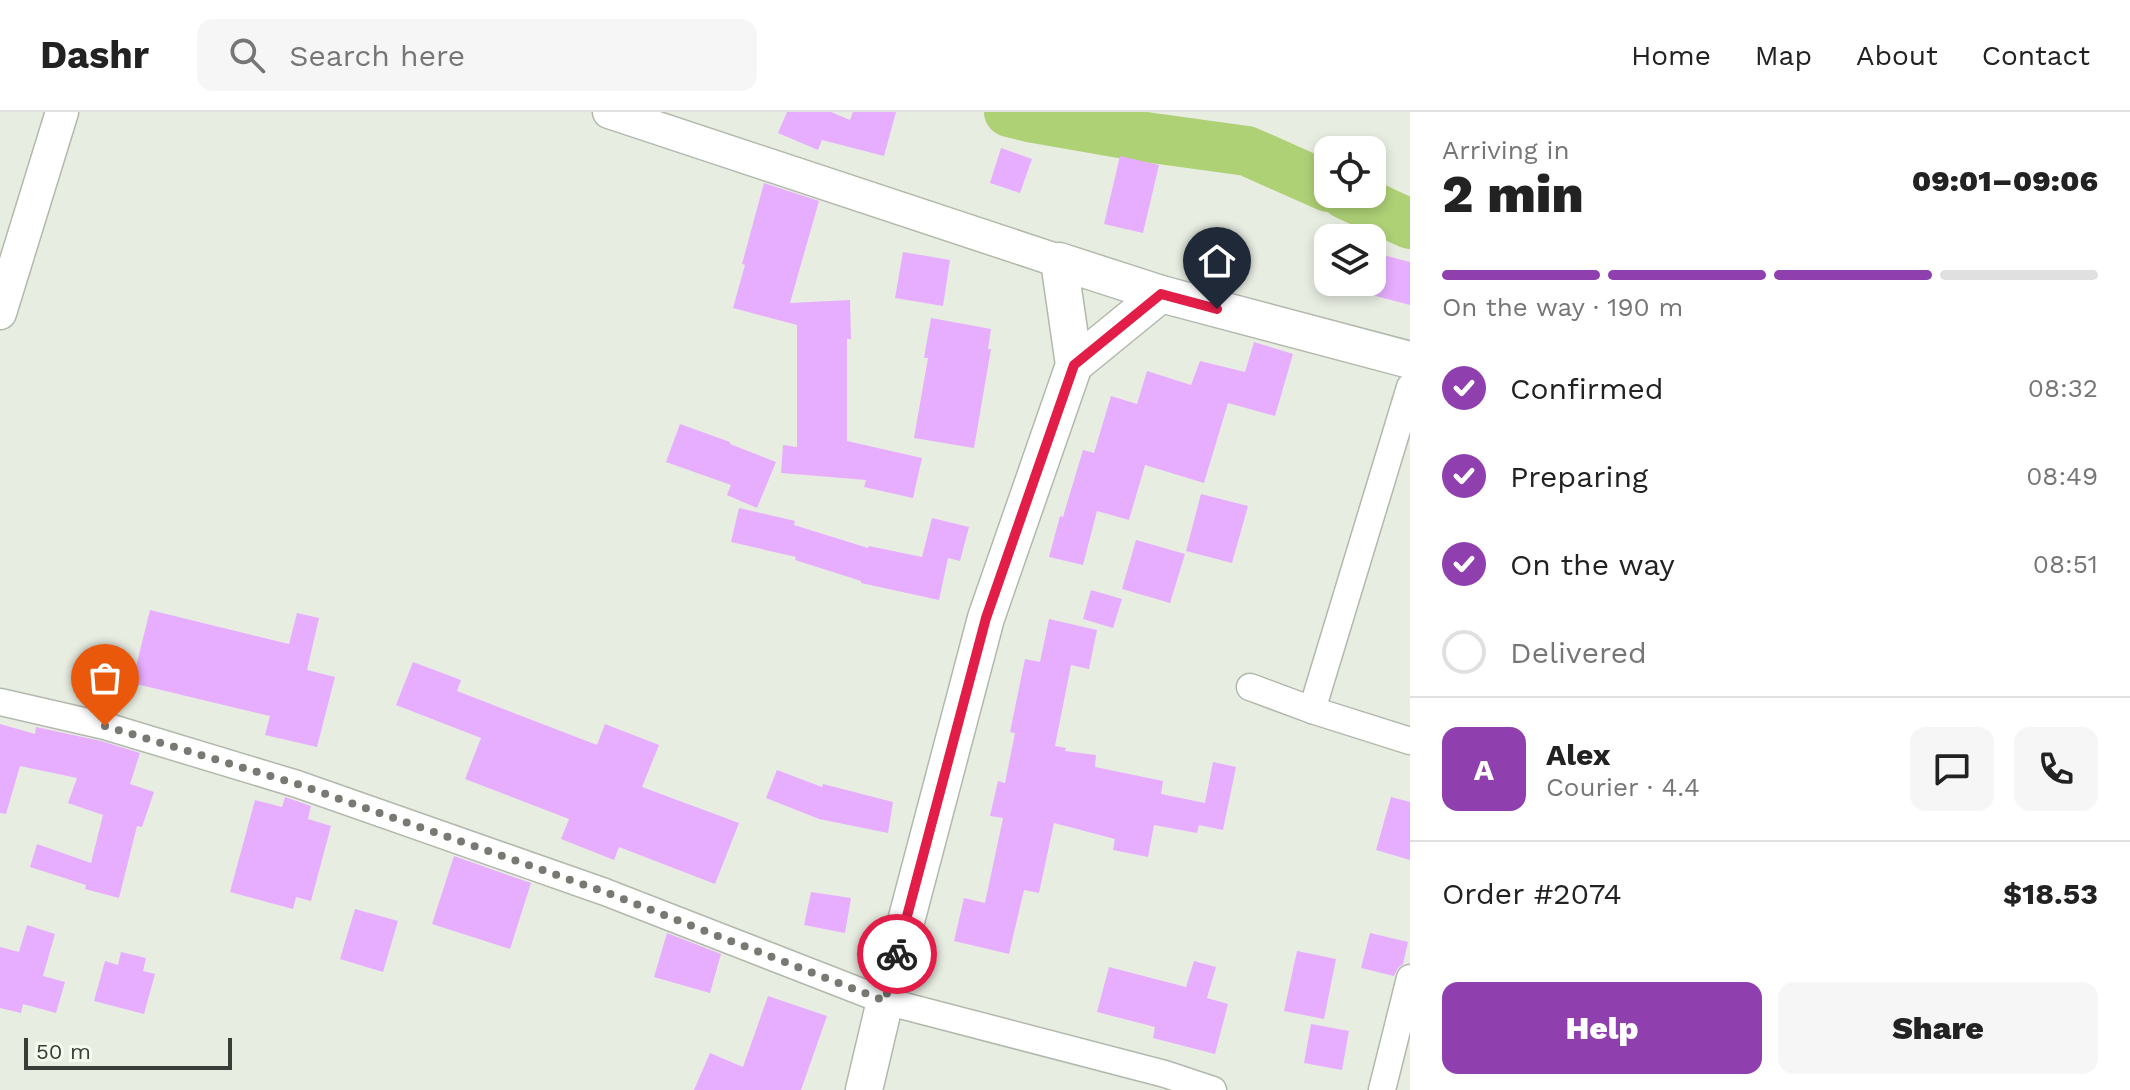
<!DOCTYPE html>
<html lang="en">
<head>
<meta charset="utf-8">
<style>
  body { margin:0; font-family:"Work Sans",sans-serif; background:#f6f6f6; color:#222; height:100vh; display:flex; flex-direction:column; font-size:30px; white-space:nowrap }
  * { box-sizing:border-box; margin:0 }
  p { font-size:26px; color:#767676 }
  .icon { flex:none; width:44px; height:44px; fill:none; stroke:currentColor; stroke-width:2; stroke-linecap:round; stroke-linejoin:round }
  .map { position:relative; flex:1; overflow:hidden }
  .sheet { display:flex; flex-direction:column; background:#fff; width:720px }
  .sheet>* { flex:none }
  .tools { position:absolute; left:1314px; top:24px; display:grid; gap:16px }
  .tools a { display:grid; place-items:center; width:72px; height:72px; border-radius:16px; background:#fff; box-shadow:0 4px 12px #0003; font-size:40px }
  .scale { position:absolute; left:24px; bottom:20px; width:208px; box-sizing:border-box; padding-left:8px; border:4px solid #3a3c37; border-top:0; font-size:22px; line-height:28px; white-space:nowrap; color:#3a3c37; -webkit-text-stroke:6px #f5faef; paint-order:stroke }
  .pin { position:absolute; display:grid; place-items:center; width:68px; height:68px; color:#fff; margin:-82px -34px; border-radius:50% 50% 50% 0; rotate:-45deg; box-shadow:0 0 8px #0007 }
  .pin .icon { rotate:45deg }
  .courier { position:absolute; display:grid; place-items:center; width:80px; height:80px; margin:-40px; border:6px solid #e11d48; border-radius:50%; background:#fff; color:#222; box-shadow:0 2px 10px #0007 }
  .headline em { font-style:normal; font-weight:800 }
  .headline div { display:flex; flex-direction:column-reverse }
  .headline { display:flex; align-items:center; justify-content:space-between; height:136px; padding:0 32px }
  h1 { font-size:52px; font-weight:800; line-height:60px }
  .bar { display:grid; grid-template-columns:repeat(4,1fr); gap:12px 8px; align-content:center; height:96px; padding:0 32px }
  .bar i { height:10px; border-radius:6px; background:#e0e0e0 }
  .bar .selected { background:#903faf }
  .bar p { grid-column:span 4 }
  .line { display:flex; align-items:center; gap:20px; padding:0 32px; border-top:2px solid #e0e0e0 }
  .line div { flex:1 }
  .round { display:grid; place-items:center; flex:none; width:84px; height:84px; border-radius:16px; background:#f6f6f6 }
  ol { padding:0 32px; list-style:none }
  li { display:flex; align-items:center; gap:24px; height:88px }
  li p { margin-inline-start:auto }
  li .icon { padding:8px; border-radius:50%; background:#903faf; color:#fff; stroke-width:4 }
  li:last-child { color:#767676 }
  li i { width:44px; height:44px; border:4px solid #e0e0e0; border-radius:50% }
  .cta { display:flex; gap:16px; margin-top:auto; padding:16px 32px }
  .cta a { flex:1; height:92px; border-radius:16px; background:#903faf; color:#fff; font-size:32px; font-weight:800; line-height:92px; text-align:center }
  .cta a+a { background:#f6f6f6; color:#222 }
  header { display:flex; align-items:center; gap:48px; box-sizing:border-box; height:112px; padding:0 40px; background:#fff; border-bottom:2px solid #e0e0e0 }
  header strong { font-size:38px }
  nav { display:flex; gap:44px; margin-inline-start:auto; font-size:28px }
  .search { width:560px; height:72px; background:#f6f6f6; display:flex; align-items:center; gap:20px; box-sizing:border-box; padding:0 28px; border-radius:16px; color:#767676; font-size:30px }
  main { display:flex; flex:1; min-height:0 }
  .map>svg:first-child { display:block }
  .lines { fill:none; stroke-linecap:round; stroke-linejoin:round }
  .river { stroke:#aed176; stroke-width:50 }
  .building { fill:#e7aeff }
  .minor-casing { stroke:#b3b8ad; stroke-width:29 }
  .tertiary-casing { stroke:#b3b8ad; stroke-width:35 }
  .secondary-casing { stroke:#b3b8ad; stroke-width:39 }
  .minor { stroke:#fff; stroke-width:26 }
  .tertiary { stroke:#fff; stroke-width:32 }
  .secondary { stroke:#fff; stroke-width:36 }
  .done { stroke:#777a73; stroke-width:8; stroke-dasharray:0 14.4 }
  .route { stroke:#e11d48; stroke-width:10 }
</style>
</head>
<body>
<header>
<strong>Dashr</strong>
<div class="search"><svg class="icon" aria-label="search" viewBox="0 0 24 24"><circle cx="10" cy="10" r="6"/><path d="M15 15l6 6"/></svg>Search here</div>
<nav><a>Home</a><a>Map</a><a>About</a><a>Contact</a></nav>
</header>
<main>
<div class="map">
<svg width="1410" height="978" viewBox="0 0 1410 978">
  <rect width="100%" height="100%" fill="#e8ede2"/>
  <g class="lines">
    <g class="river">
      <path d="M1009,0L1029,5L1138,24L1247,39L1328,75"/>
      <path d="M1345,82L1410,112"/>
    </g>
  </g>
  <g class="building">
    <path d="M787,0H831L850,8L853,0H896L884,44L822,28L818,38L778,21Z"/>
    <path d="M1001,36L1032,47L1020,81L990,71Z"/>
    <path d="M1120,44L1159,53L1143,121L1104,112Z"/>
    <path d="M764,71L819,89L790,191L850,188L851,227H847V329L922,346L913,386L864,375L866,368L781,361L783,333L797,335V213L733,196L745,153L742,152Z"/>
    <path d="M903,140L950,148L943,194L895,186Z"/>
    <path d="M1372,140L1410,150V193L1372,183Z"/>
    <path d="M931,206L991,217L988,237H991L974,336L914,326L928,246H924Z"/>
    <path d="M1254,230L1293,242L1275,304L1228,291L1204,371L1145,353L1129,408L1097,399L1083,453L1049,445L1060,404L1063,405L1083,338L1094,341L1111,284L1137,292L1147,259L1191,273L1200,249L1245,260Z"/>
    <path d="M680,312L730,330V332L776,350L757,396L727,383L731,373L666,350Z"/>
    <path d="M1201,382L1248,394L1232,451L1186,439Z"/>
    <path d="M739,396L795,409L794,413L868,436L869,434L922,445L932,406L969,415L960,449L948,446L939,488L861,471V469L795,448L796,445L731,430Z"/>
    <path d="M1136,428L1185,442L1170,491L1122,477Z"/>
    <path d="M1091,478L1122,487L1113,516L1083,507Z"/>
    <path d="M150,498L289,532L297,501L319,506L307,558L335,565L317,635L265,623L270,604L132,571Z"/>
    <path d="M1049,507L1097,518L1089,557L1071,553L1055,634L1066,636L1065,639L1096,643L1095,655L1163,669L1161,682L1205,691L1213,650L1236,655L1223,718L1199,713L1197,721L1154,713L1148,745L1113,738L1115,727L1054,711L1039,781L1024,778L1009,842L954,829L964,786L985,791L1003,706L990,704L998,669L1005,671L1015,621L1010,620L1025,547L1040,550Z"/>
    <path d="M413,550L461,568L457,579L597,633L605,612L659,633L642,675L739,711L715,772L619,735L614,748L561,727L569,707L465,667L481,626L396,593Z"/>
    <path d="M0,612L35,622L36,615L101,629L140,641L130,672L154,680L142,715L137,714L119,786L85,777L86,773L30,755L37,732L91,751L103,703L68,691L77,666L20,654L6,702L0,701Z"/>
    <path d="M777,658L822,675L823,672L893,690L888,721L819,707L766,686Z"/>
    <path d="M285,685L311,694L308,707L331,714L311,789L296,785L293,797L230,780L255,688L282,695Z"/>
    <path d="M1391,685L1410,690V748L1376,738Z"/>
    <path d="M454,744L531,771L510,837L432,812Z"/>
    <path d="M811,780L851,786L845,821L804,813Z"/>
    <path d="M355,797L398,809L383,860L340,847Z"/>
    <path d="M27,813L55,822L43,864L65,870L56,901L23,892L21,901L0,896V835L19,840Z"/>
    <path d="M667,821L721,842L710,881L654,865Z"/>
    <path d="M1370,821L1408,830L1403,852L1398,856L1394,864L1361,856Z"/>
    <path d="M1297,839L1336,847L1324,907L1284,899Z"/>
    <path d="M121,840L146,846L143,859L155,862L144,902L94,889L105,849L118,853Z"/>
    <path d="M1194,849L1216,855L1207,886L1228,892L1215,942L1153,926L1155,915L1097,900L1109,855L1186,875Z"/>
    <path d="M768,884L827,904L801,978H694L710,941L743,955Z"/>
    <path d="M1311,912L1349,919L1342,958L1304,951Z"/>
  </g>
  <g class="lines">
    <g class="minor-casing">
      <g id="minor">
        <path d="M1250,575L1312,598L1410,629"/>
        <path d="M0,590L105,614L297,672L605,780L885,889L1165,962L1213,978"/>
        <path d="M1312,598L1410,275"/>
        <path d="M1382,978L1410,866"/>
      </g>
    </g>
    <g class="tertiary-casing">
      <g id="tertiary">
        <path d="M609,0L1059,149"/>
        <path d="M0,201L62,0"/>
      </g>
    </g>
    <g class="secondary-casing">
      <g id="secondary">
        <path d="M1074,253L1161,182"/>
        <path d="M864,978L885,889L986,506L1074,253L1059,149L1161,182L1410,248"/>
      </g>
    </g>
    <use href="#minor" class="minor"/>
    <use href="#tertiary" class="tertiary"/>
    <use href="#secondary" class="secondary"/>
  </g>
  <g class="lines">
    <path class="done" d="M105,614L297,672L605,780L885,889L897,842"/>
    <path class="route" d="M897,842L986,506L1074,253L1161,182L1217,197"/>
  </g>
</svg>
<div class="tools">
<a><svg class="icon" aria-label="locate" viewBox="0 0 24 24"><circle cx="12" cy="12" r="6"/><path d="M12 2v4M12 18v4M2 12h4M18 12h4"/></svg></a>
<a><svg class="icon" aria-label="layers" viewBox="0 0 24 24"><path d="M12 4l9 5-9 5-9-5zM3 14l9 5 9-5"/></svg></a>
</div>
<div class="scale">50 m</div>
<div class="pin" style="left:105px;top:614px;background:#ea580c"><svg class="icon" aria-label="bag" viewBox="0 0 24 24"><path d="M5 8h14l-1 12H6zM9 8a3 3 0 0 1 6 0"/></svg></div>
<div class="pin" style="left:1217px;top:197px;background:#1f2937"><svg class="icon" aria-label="home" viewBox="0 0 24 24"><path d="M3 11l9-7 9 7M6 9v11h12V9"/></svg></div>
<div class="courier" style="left:897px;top:842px"><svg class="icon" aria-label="bike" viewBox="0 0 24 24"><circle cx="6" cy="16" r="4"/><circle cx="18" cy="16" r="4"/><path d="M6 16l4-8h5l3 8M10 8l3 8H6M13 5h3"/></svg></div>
</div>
<section class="sheet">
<div class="headline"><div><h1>2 min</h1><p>Arriving in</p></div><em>09:01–09:06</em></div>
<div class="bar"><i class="selected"></i><i class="selected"></i><i class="selected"></i><i></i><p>On the way · 190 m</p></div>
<ol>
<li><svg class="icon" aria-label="check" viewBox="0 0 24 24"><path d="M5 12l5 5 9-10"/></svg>Confirmed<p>08:32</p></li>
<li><svg class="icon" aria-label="check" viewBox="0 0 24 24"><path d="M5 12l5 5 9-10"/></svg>Preparing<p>08:49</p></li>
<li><svg class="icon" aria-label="check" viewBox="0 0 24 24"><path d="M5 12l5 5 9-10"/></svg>On the way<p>08:51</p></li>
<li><i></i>Delivered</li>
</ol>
<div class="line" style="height:144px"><b class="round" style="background:#903faf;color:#fff">A</b><div><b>Alex</b><p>Courier · 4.4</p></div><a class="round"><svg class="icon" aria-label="chat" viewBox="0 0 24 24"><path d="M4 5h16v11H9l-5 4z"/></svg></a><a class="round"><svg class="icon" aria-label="phone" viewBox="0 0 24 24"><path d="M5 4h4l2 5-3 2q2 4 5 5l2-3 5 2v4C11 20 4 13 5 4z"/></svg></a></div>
<div class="line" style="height:104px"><div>Order #2074</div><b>$18.53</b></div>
<div class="cta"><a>Help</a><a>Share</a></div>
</section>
</main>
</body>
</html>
